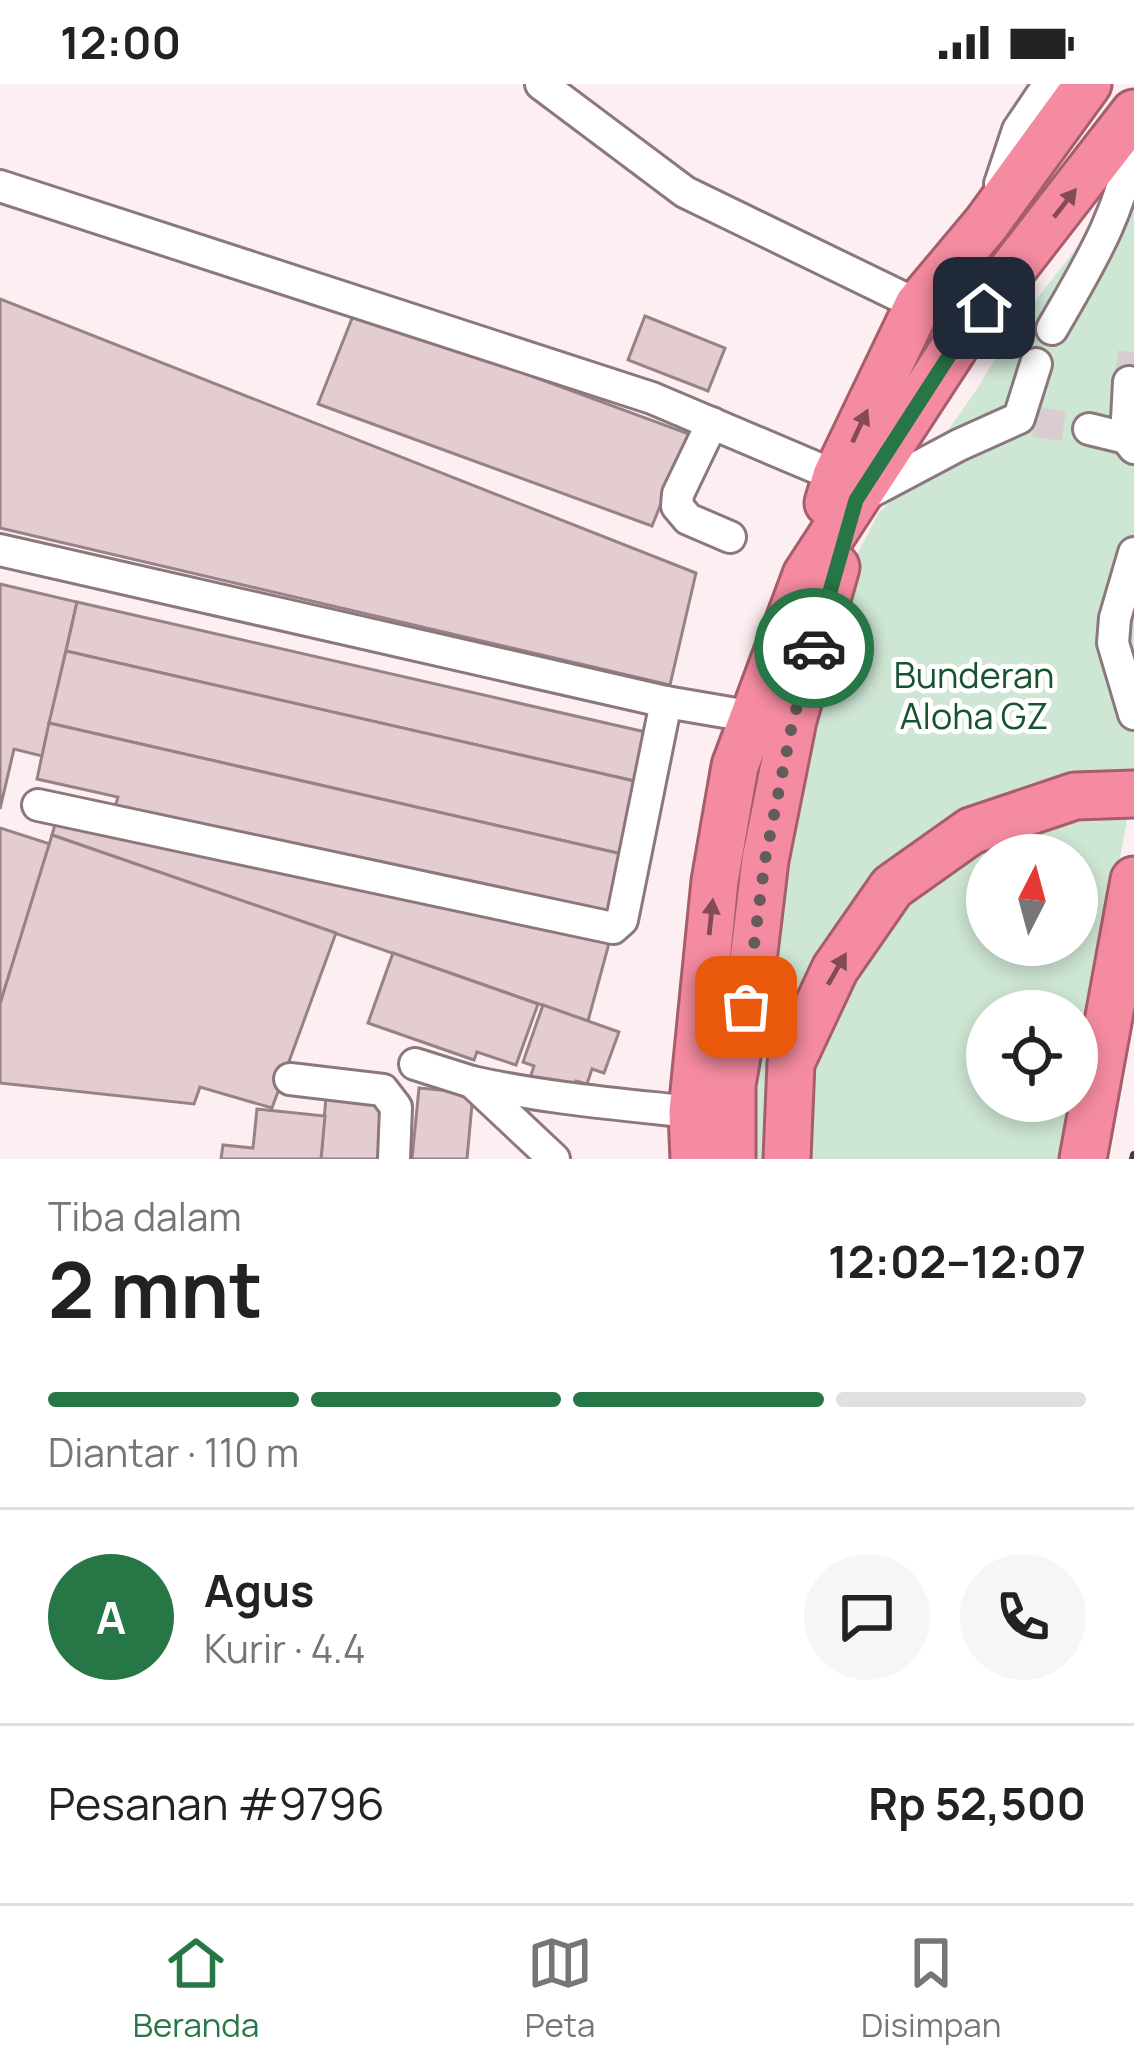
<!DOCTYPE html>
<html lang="id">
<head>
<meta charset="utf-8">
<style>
  body { margin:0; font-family:Manrope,sans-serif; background:#f6f6f6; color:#222; height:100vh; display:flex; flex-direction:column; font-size:45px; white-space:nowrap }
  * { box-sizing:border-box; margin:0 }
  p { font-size:39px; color:#767676 }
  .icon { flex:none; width:66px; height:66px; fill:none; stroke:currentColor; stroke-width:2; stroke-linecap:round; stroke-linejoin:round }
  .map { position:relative; height:1075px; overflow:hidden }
  .side { display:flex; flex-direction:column; background:#fff; flex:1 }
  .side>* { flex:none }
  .needle { width:78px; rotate:6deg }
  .controls { position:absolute; left:966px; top:750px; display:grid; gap:24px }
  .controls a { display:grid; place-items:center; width:132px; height:132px; border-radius:50%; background:#fff; box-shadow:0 6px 18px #0003; font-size:60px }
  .pin { position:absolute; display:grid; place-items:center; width:102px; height:102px; color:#fff; margin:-51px; border-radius:24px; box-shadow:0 6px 18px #0006 }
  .courier { position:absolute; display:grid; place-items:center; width:120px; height:120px; margin:-60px; border:9px solid #277646; border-radius:50%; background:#fff; color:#222; box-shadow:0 3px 15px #0007 }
  .summary em { font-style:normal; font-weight:700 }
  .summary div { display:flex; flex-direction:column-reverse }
  .summary { display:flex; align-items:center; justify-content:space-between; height:204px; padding:0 48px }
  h1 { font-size:78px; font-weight:700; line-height:90px }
  .bar { display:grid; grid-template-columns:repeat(4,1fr); gap:18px 12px; align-content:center; height:144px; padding:0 48px }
  .bar i { height:15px; border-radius:9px; background:#e0e0e0 }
  .bar .on { background:#277646 }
  .bar p { grid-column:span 4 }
  .line { display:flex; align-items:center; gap:30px; padding:0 48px; border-top:3px solid #e0e0e0 }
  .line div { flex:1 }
  .round { display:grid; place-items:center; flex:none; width:126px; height:126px; border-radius:63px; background:#f6f6f6 }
  .status { display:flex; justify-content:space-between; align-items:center; height:84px; padding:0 60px; background:#fff; direction:ltr }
  .status svg { height:33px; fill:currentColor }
  .dock { display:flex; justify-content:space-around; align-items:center; height:168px; border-top:3px solid #e0e0e0; background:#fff; font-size:33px; color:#767676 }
  .dock a { display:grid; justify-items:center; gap:6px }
  .dock .on { color:#277646 }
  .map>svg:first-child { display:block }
  .green { fill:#cee6d4; fill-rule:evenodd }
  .building { fill:#e3cdd0; stroke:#978286; stroke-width:3 }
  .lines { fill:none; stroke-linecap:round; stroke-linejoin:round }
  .minor-tunnel { stroke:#dacdcf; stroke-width:30; stroke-dasharray:30 15; stroke-linecap:butt }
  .minor-casing { stroke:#8c787b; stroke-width:36 }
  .highway-casing { stroke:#a65e6c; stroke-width:51 }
  .minor { stroke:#fff; stroke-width:30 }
  .highway { stroke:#f58ba0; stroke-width:45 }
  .rail { stroke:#463d3e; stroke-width:8 }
  .oneway { fill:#844b56 }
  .done { stroke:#645b5c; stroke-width:12; stroke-dasharray:0 21.6 }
  .route { stroke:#277646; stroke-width:15 }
  .labels { text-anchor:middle; stroke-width:10; stroke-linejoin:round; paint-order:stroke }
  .park-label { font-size:36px; fill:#17532f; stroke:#fff }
</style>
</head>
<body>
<div class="status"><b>12:00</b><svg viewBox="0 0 49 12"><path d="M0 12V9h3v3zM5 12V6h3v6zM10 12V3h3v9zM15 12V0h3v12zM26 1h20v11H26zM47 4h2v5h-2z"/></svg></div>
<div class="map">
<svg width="1134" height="1075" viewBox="0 0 1134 1075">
  <rect width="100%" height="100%" fill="#fdeff1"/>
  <path class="green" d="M1134,90V696L1067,1075H750L748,995L836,511L878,430L926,378L977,305L1012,247ZM987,771H1077V861H987ZM987,927H1077V1017H987Z"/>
  <g class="building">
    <path d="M0,215L696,489L670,601L0,444Z"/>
    <path d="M355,227L689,350L652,442L318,320Z"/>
    <path d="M645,232L725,264L708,307L628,276Z"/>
    <path d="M0,500L77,518L42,672L14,665L0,725Z"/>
    <path d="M77,518L654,650L643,699L66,567Z"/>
    <path d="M66,567L643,699L626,771L49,639Z"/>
    <path d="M49,639L626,771L611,836L115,723L118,713L37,695Z"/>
    <path d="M58,730L611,852L588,937L52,751Z"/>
    <path d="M0,744L50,760L0,920Z"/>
    <path d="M52,751L336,849L272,1024L200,1003L194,1020L0,999V920Z"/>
    <path d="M393,869L538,920L516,981L477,968L474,976L368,939Z"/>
    <path d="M543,921L619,948L604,989L592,985L587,1000L576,997L571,1011L529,997L534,982L523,978Z"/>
    <path d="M419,1004L473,1009L467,1075H412Z"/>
    <path d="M326,1012L386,1018L383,1075H321Z"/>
    <path d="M257,1025L325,1032L321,1075H221L223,1061L253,1064Z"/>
  </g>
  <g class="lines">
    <g class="minor-tunnel">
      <path d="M1129,298L1134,263"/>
      <path d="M1034,338L1089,345"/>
    </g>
    <g class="minor-casing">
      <g id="minor">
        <path d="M541,0L685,108L918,221"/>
        <path d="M1000,100L1018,46L1049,0"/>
        <path d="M0,102L652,314L836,392"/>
        <path d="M1052,245C1090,179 1122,129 1134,52"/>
        <path d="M1129,298L1126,354L1134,364"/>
        <path d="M712,339L678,410L677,422L688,435L730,453"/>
        <path d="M1089,345L1126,354"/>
        <path d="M861,413L959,361L1019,334L1036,280"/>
        <path d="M0,466L666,618L754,633"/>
        <path d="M1134,469L1115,534L1113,559L1134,630"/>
        <path d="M38,721L613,844L622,836L666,618"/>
        <path d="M415,980L472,998L554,1075"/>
        <path d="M290,995L383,1006L396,1023L394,1075"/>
        <path d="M472,998C545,1014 618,1020 692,1028"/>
      </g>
    </g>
    <g class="highway-casing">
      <g id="highway">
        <path d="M828,419L836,392L918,221L986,140L1088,0"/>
        <path d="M694,1075L692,1028L715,797L735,682L806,491L967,244L1134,29"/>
        <path d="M732,1075V1001L752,885L765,776L793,636L836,483"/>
        <path d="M787,1075L791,979L835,885L892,803L971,747L1075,712L1134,710"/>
        <path d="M1083,1075L1134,796"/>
      </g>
    </g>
    <use href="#minor" class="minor"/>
    <use href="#highway" class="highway"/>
    <path class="rail" d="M1133,1075L1134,1071"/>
  </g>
  <defs><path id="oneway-solid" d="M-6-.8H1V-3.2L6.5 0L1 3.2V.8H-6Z" transform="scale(3)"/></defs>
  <g class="oneway">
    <use href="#oneway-solid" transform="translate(1065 119) rotate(-52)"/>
    <use href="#oneway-solid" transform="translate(860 342) rotate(-65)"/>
    <use href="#oneway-solid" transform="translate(711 833) rotate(-84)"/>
    <use href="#oneway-solid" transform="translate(837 885) rotate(-60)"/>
  </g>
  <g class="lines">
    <path class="done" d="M746,923L765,776L793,636L814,564"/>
    <path class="route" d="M814,564L856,416L967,244L984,224"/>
  </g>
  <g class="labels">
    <g class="park-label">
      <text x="974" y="604">Bunderan<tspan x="974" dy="41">Aloha GZ</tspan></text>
    </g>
  </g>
</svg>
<div class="controls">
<a><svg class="needle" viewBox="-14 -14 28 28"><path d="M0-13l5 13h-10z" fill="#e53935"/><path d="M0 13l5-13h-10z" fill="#767676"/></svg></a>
<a><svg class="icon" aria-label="locate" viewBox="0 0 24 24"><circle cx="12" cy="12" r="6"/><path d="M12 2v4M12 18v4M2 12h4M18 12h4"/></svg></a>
</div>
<div class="pin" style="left:746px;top:923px;background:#ea580c"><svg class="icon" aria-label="bag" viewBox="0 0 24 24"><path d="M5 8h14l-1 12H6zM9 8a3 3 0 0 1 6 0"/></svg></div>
<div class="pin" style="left:984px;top:224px;background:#1f2937"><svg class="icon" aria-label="home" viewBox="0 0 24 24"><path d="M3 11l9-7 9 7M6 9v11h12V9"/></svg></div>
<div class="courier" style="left:814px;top:564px"><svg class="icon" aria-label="car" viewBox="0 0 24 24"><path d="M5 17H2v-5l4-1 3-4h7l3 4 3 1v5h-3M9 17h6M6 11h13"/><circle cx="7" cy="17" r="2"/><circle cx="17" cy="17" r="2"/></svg></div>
</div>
<section class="side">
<div class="summary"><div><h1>2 mnt</h1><p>Tiba dalam</p></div><em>12:02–12:07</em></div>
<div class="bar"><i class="on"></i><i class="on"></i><i class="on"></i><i></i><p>Diantar · 110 m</p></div>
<div class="line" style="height:216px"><b class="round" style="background:#277646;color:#fff">A</b><div><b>Agus</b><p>Kurir · 4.4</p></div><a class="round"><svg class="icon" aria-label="chat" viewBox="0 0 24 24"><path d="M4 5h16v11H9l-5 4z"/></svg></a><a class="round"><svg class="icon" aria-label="phone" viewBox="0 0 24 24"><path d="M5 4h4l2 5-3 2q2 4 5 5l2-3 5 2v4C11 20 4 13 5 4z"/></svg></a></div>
<div class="line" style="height:156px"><div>Pesanan #9796</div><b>Rp 52,500</b></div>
</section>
<nav class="dock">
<a class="on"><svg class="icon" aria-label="home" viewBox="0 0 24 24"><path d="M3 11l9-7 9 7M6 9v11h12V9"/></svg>Beranda</a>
<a><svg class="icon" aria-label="map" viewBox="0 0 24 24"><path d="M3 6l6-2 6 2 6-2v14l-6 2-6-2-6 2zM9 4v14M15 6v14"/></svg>Peta</a>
<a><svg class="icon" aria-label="saved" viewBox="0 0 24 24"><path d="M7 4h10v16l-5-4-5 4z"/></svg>Disimpan</a>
</nav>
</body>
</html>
